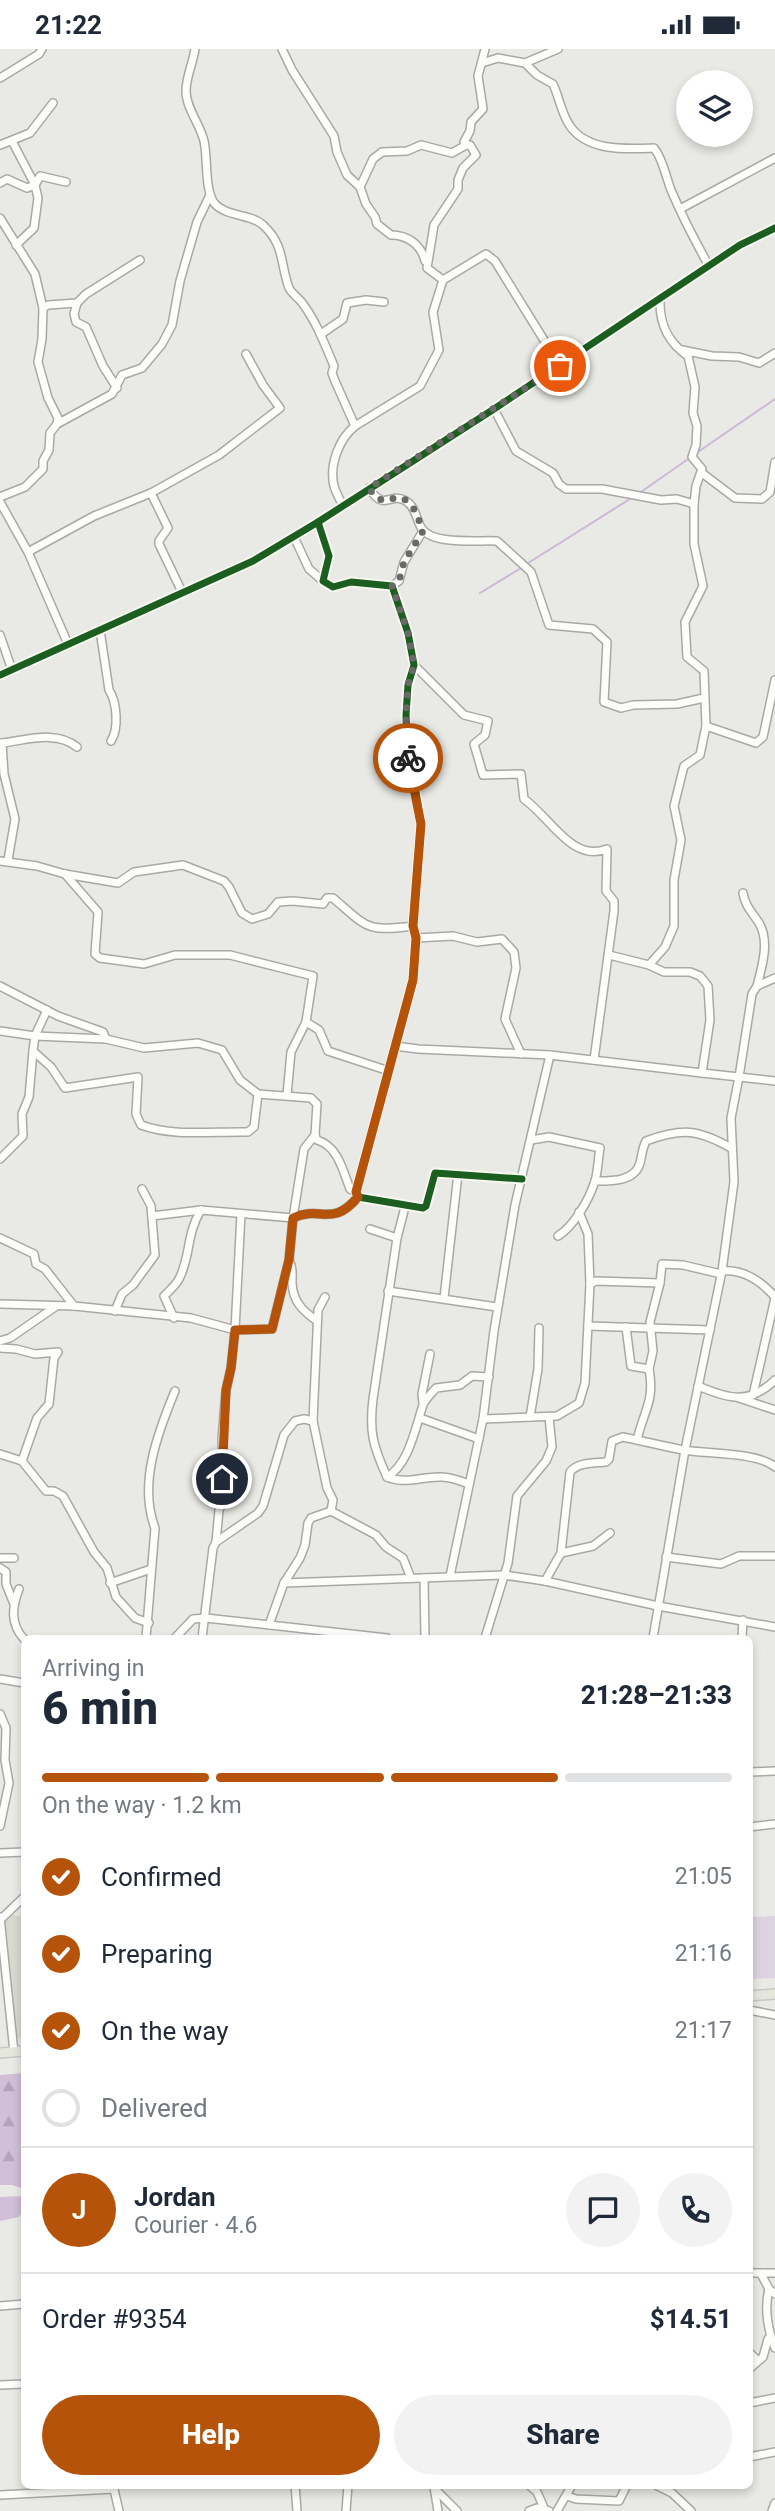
<!DOCTYPE html>
<html lang="en">
<head>
<meta charset="utf-8">
<style>
  body { margin:0; font-family:Roboto,sans-serif; background:#f2f2f3; color:#1f2937; height:100vh; display:flex; flex-direction:column; font-size:26px; white-space:nowrap }
  * { box-sizing:border-box; margin:0 }
  p { font-size:23px; color:#747a83 }
  .icon { flex:none; width:38px; height:38px; fill:none; stroke:currentColor; stroke-width:2; stroke-linecap:round; stroke-linejoin:round }
  .map { position:relative; flex:1; overflow:hidden }
  .panel { position:absolute; left:21px; top:1586px; width:732px; height:854px; display:flex; flex-direction:column; background:#fff; border-radius:10px; box-shadow:0 4px 10px #0003 }
  .panel>* { flex:none }
  .buttons { position:absolute; left:676px; top:21px; display:grid; gap:14px }
  .buttons a { display:grid; place-items:center; width:77px; height:77px; border-radius:50%; background:#fff; box-shadow:0 4px 10px #0003; font-size:35px }
  .pin { position:absolute; display:grid; place-items:center; width:60px; height:60px; color:#fff; margin:-30px; border:4px solid #fff; border-radius:50%; box-shadow:0 2px 7px #0007 }
  .courier { position:absolute; display:grid; place-items:center; width:70px; height:70px; margin:-35px; border:5px solid #b45309; border-radius:50%; background:#fff; color:#222; box-shadow:0 2px 9px #0007 }
  .overview em { font-style:normal; font-weight:800 }
  .overview div { display:flex; flex-direction:column-reverse }
  .overview { display:flex; align-items:center; justify-content:space-between; height:119px; padding:0 21px }
  h1 { font-size:46px; font-weight:800; line-height:52px }
  .bar { display:grid; grid-template-columns:repeat(4,1fr); gap:10px 7px; align-content:center; height:84px; padding:0 21px }
  .bar i { height:9px; border-radius:5px; background:#e0e1e3 }
  .bar .current { background:#b45309 }
  .bar p { grid-column:span 4 }
  .line { display:flex; align-items:center; gap:18px; padding:0 21px; border-top:2px solid #e0e1e3 }
  .line div { flex:1 }
  .round { display:grid; place-items:center; flex:none; width:74px; height:74px; border-radius:37px; background:#f2f2f3 }
  ol { padding:0 21px; list-style:none }
  li { display:flex; align-items:center; gap:21px; height:77px }
  li p { margin-inline-start:auto }
  li .icon { padding:7px; border-radius:50%; background:#b45309; color:#fff; stroke-width:4 }
  li:last-child { color:#747a83 }
  li i { width:38px; height:38px; border:4px solid #e0e1e3; border-radius:50% }
  .action { display:flex; gap:14px; margin-top:auto; padding:14px 21px }
  .action a { flex:1; height:80px; border-radius:42px; background:#b45309; color:#fff; font-size:28px; font-weight:800; line-height:80px; text-align:center }
  .action a+a { background:#f2f2f3; color:#1f2937 }
  .status { display:flex; justify-content:space-between; align-items:center; height:49px; padding:0 35px; background:#fff; direction:ltr }
  .status svg { height:19px; fill:currentColor }
  .map>svg:first-child { display:block }
  .built { fill:#d8dad1 }
  .green { fill:#ddd3e1 }
  .forest { fill:url(#forest-firs) }
  .lines { fill:none; stroke-linecap:round; stroke-linejoin:round }
  .stream { stroke:#cdb8d7; stroke-width:2 }
  .minor-casing { stroke:#a8a9a5; stroke-width:10 }
  .major-casing { stroke:#c7c8c5; stroke-width:12 }
  .minor { stroke:#fcfcfb; stroke-width:7 }
  .major { stroke:#e5e6dc; stroke-width:9 }
  .cycleway-casing { stroke:#f7f9f1; stroke-width:11 }
  .cycleway { stroke:#1b5e20; stroke-width:7 }
  .done { stroke:#696a66; stroke-width:7; stroke-dasharray:0 12.6 }
  .route { stroke:#b45309; stroke-width:9 }
</style>
</head>
<body>
<div class="status"><b>21:22</b><svg viewBox="0 0 49 12"><path d="M0 12V9h3v3zM5 12V6h3v6zM10 12V3h3v9zM15 12V0h3v12zM26 1h20v11H26zM47 4h2v5h-2z"/></svg></div>
<div class="map">
<svg width="775" height="2462" viewBox="0 0 775 2462">
  <defs>
    <pattern id="forest-firs" width="22" height="20" patternUnits="userSpaceOnUse" patternTransform="scale(1.75)"><rect width="22" height="20" fill="#d0bfd7"/><path d="M5 1l3.5 6h-7zM16 11l3.5 6h-7z" fill="#b2a4b8"/></pattern>
  </defs>
  <rect width="100%" height="100%" fill="#e9eae5"/>
  <path class="built" d="M13,1866L24,1868V1994L16,1986L4,1872Z"/>
  <path class="green" d="M775,1867V1929L749,1930V1868Z"/>
  <g class="forest">
    <path d="M24,2024V2140L12,2136H0V2026Z"/>
    <path d="M24,2147L23,2162L19,2168L0,2172V2148Z"/>
  </g>
  <g class="lines">
    <g class="stream">
      <path d="M695,405L775,350"/>
      <path d="M638,445L691,408"/>
      <path d="M525,516L633,448"/>
      <path d="M480,544L521,519"/>
    </g>
    <g class="minor-casing">
      <g id="minor">
        <path d="M195,0C193,14 186,28 186,42C186,59 200,75 204,92C208,108 204,142 215,155C227,168 252,165 263,176C285,196 280,215 289,239C292,245 299,249 303,255C317,274 325,296 334,317L332,324L335,332L355,377C339,390 329,416 334,437C336,444 340,451 343,457"/>
        <path d="M282,0L292,21L334,87L337,103L347,126L360,138L366,155L375,168L377,175L391,186C407,186 421,195 425,212"/>
        <path d="M482,14L498,9L525,14L537,26L553,35C559,48 562,66 570,77C588,103 627,100 654,99C663,110 666,128 671,141C682,167 695,192 709,217"/>
        <path d="M525,14L558,0"/>
        <path d="M0,29L39,5L42,0"/>
        <path d="M12,92L35,136L38,149L34,179L16,196"/>
        <path d="M0,96L30,84L53,54"/>
        <path d="M0,134L7,130L27,139L35,136L40,127L66,133"/>
        <path d="M360,138L373,110L382,103L407,102L421,96L452,104L466,96"/>
        <path d="M680,160L775,109"/>
        <path d="M0,169L35,225L43,259L42,290L38,313L48,349L58,369L57,375L50,384L49,401L43,412V420L25,438L0,448"/>
        <path d="M443,231L486,205L495,212L560,317"/>
        <path d="M77,254L74,265L76,273L86,278L103,317L117,339"/>
        <path d="M43,259L48,256L77,254L86,245L140,211"/>
        <path d="M321,285L343,270L347,254L366,251L384,253"/>
        <path d="M682,301L712,307L739,308L759,314L775,304"/>
        <path d="M494,360L516,402L553,424L559,435L566,440H602L661,451L677,450L694,455"/>
        <path d="M57,375L112,345L122,326L142,319L162,295L172,276L180,232L197,173L210,146"/>
        <path d="M355,377L420,337L439,301L433,263L443,231L427,219L434,176L458,140V131L463,119L476,106L470,96H466L464,93L470,82L471,73L483,60L478,27L485,0"/>
        <path d="M702,424L735,449L762,450L770,443L775,413"/>
        <path d="M369,439C385,464 390,442 406,452C416,458 416,471 422,480C433,496 479,491 497,492L531,523L549,576L593,580L607,593L604,653L621,659L633,656L677,655L704,649"/>
        <path d="M151,444L168,479L159,492V495L182,543"/>
        <path d="M0,453L28,503L68,595"/>
        <path d="M318,473L329,507L323,532L333,538L351,533L392,537L408,584L414,616L408,636L406,666L408,712L413,726L421,775L413,877L416,889L413,931L356,1143L358,1148L423,1159L426,1157L435,1124L522,1130"/>
        <path d="M294,488L309,520L323,532"/>
        <path d="M28,503L94,467L151,444L219,406L280,359L263,336L246,305"/>
        <path d="M392,537L399,532L404,513L423,482"/>
        <path d="M100,581L109,641C117,653 119,680 111,692"/>
        <path d="M0,586L12,621"/>
        <path d="M414,616L464,666L488,672L485,686L474,695L483,726L521,725L524,750C550,768 572,814 607,800L606,842L614,852V862L594,1011"/>
        <path d="M0,626L253,512L318,473L494,360L740,196L775,179"/>
        <path d="M706,677L756,694L763,688L775,631"/>
        <path d="M0,694H2L4,725L15,770L8,811"/>
        <path d="M2,694C27,691 57,681 77,698"/>
        <path d="M0,812L37,817L65,825L118,834L134,823L183,816L224,832L229,838L242,864L252,870L268,865L278,853L293,852L323,855L327,849H333C368,879 366,883 413,877"/>
        <path d="M65,825L98,863L95,905L100,909L144,915L175,906H230L313,927L306,973L291,1003L287,1046"/>
        <path d="M743,844C745,857 752,863 759,874C770,892 762,918 757,937"/>
        <path d="M416,889L453,887L477,893L502,890L514,903L516,919L505,970L521,1005"/>
        <path d="M609,906L649,916L664,923H690L700,927L708,937L710,971L702,1024L739,1028L731,1069L734,1133L722,1222L685,1401L653,1589"/>
        <path d="M649,916L665,898L674,877V831L681,791L674,757L684,717L700,706L706,677L704,622L687,608L685,573L703,537L694,495V455L696,437L702,420L692,408L696,396L697,377L693,364L695,338L688,307C667,293 659,274 660,249"/>
        <path d="M775,929L757,937L752,945L739,1028L775,1032"/>
        <path d="M0,937L58,967L103,983L106,990L144,999L198,994L222,1001L240,1031L258,1045L311,1049L317,1055L315,1086L317,1091C338,1097 343,1122 350,1140L356,1143"/>
        <path d="M47,961L35,987L33,1002L51,1018L65,1039L138,1028L136,1065L141,1076C173,1088 214,1082 248,1083L254,1078L258,1045"/>
        <path d="M306,973L319,981L328,1002L389,1022"/>
        <path d="M0,982L35,987L106,990"/>
        <path d="M395,997L418,1000L550,1006"/>
        <path d="M531,1091L549,1088L600,1099C598,1110 598,1122 595,1132C589,1151 574,1177 558,1187"/>
        <path d="M0,1110L23,1087L22,1065L29,1048L33,1002"/>
        <path d="M595,1132C610,1132 635,1133 640,1114C642,1106 642,1100 646,1092C682,1079 698,1080 731,1099"/>
        <path d="M152,1167L201,1161L293,1169C321,1156 332,1179 358,1148"/>
        <path d="M370,1180L397,1189L373,1350C369,1383 373,1397 387,1428C406,1436 422,1427 442,1428C451,1428 461,1432 469,1435"/>
        <path d="M0,1189L34,1205L36,1215L45,1220L74,1257"/>
        <path d="M397,1189L405,1158"/>
        <path d="M289,1211C293,1219 292,1225 292,1234C293,1253 303,1262 317,1272"/>
        <path d="M722,1222C744,1220 761,1232 775,1248"/>
        <path d="M590,1235L596,1232L660,1234"/>
        <path d="M388,1242L497,1258"/>
        <path d="M325,1248L318,1261L313,1372L327,1439L333,1451L331,1462"/>
        <path d="M444,1249L458,1125"/>
        <path d="M0,1255L74,1257L191,1269L235,1281L272,1280L289,1211L293,1169L304,1100L315,1086"/>
        <path d="M115,1262L122,1245L133,1236L155,1206L151,1157L142,1140"/>
        <path d="M174,1269L164,1247C169,1242 176,1236 179,1230C191,1207 186,1185 201,1161"/>
        <path d="M588,1277L710,1281"/>
        <path d="M626,1278L631,1317L649,1320L653,1302L650,1273L660,1234L662,1215L683,1216L721,1225"/>
        <path d="M0,1292L10,1289L55,1258"/>
        <path d="M0,1299L16,1300L35,1305L58,1303L54,1309L49,1355L37,1369L22,1412"/>
        <path d="M698,1337C729,1350 749,1356 775,1331"/>
        <path d="M753,1346L775,1249"/>
        <path d="M739,1349L775,1361"/>
        <path d="M423,1354L422,1345L430,1305"/>
        <path d="M530,1368L538,1320L539,1279"/>
        <path d="M420,1369L479,1390"/>
        <path d="M483,1370L557,1367L579,1354L585,1334L590,1235L588,1185L579,1163"/>
        <path d="M637,1391C644,1361 655,1352 649,1320"/>
        <path d="M0,1405L22,1412L46,1442H54L63,1447L94,1503L107,1519L116,1548L135,1569L149,1574"/>
        <path d="M387,1428C409,1415 415,1380 423,1356C425,1350 432,1344 436,1339L460,1336L472,1327L489,1328"/>
        <path d="M331,1462L376,1486L386,1498L403,1509L411,1529"/>
        <path d="M216,1493L258,1464L263,1457L284,1386L295,1372L304,1370L313,1372"/>
        <path d="M561,1504L593,1497L610,1484"/>
        <path d="M666,1508L721,1515L739,1507H775"/>
        <path d="M0,1509H14"/>
        <path d="M0,1519L6,1523V1535L14,1555"/>
        <path d="M450,1527L483,1370L494,1282L515,1156L550,1006L702,1024"/>
        <path d="M424,1529L425,1589"/>
        <path d="M545,1532L561,1504L570,1423C578,1413 594,1414 606,1413L609,1410L612,1392L623,1388C643,1392 663,1397 683,1401C706,1405 758,1403 775,1418"/>
        <path d="M110,1534L151,1520"/>
        <path d="M284,1534L504,1526L545,1532L658,1557L775,1578"/>
        <path d="M19,1540C12,1558 10,1575 24,1590"/>
        <path d="M269,1576L284,1534L300,1509L305,1496L308,1474L311,1469L331,1462"/>
        <path d="M146,1589L155,1479C138,1435 158,1383 175,1342"/>
        <path d="M175,1589L193,1570L206,1569L387,1589"/>
        <path d="M202,1589L213,1499L216,1493L219,1461L224,1451L222,1390L226,1341L231,1319L235,1281L241,1165"/>
        <path d="M485,1589L508,1514L517,1447L546,1412L552,1398L549,1368"/>
        <path d="M742,1589L743,1571"/>
        <path d="M0,1630L24,1634"/>
        <path d="M0,1665L6,1679L5,1711L9,1734L0,1777"/>
        <path d="M749,1723L775,1722"/>
        <path d="M749,1778L775,1775"/>
        <path d="M0,1804L24,1803"/>
        <path d="M0,1868L14,2003"/>
        <path d="M0,1871L24,1848"/>
        <path d="M749,1961L775,1966"/>
        <path d="M749,2224H775"/>
        <path d="M761,2225L769,2240L775,2245"/>
        <path d="M769,2240C764,2259 768,2282 775,2299"/>
        <path d="M0,2257L24,2255"/>
        <path d="M749,2303L758,2312"/>
        <path d="M749,2320L763,2308L768,2290L771,2287"/>
        <path d="M0,2336L24,2335"/>
        <path d="M749,2354L775,2349"/>
        <path d="M749,2408L775,2403"/>
        <path d="M113,2436L119,2462"/>
        <path d="M295,2436L297,2462"/>
        <path d="M529,2436L537,2443L544,2459"/>
        <path d="M656,2436L672,2444L691,2462"/>
        <path d="M434,2438L438,2462"/>
        <path d="M434,2439L457,2462"/>
        <path d="M0,2446L114,2440"/>
        <path d="M567,2447L576,2450L619,2452L627,2436"/>
        <path d="M346,2462L348,2436"/>
        <path d="M529,2462L537,2459L549,2462"/>
        <path d="M557,2462L572,2436"/>
        <path d="M772,2462L775,2454"/>
      </g>
    </g>
    <g class="major-casing">
      <g id="major">
        <path d="M749,1947L775,1945"/>
        <path d="M0,2004L24,2002"/>
      </g>
    </g>
    <use href="#minor" class="minor"/>
    <use href="#major" class="major"/>
    <g class="cycleway-casing">
      <g id="cycleway">
        <path d="M318,473L329,507L323,532L333,538L351,533L392,537L408,584L414,616L408,636L406,666L408,712L413,726L421,775L413,877L416,889L413,931L356,1143L358,1148L423,1159L426,1157L435,1124L522,1130"/>
        <path d="M0,626L253,512L318,473L494,360L740,196L775,179"/>
      </g>
    </g>
    <use href="#cycleway" class="cycleway"/>
  </g>
  <g class="lines">
    <path class="done" d="M408,709L406,666L408,636L414,616L408,584L392,537L399,532L404,513L423,482C419,473 416,459 407,452C391,441 385,464 369,439L560,317"/>
    <path class="route" d="M222,1430L226,1341L231,1319L235,1281L272,1280L289,1211L293,1169C321,1156 332,1179 358,1148L356,1143L413,931L416,889L413,877L421,775L408,709"/>
  </g>
</svg>
<div class="buttons">
<a><svg class="icon" aria-label="layers" viewBox="0 0 24 24"><path d="M12 4l9 5-9 5-9-5zM3 14l9 5 9-5"/></svg></a>
</div>
<div class="pin" style="left:560px;top:317px;background:#ea580c"><svg class="icon" aria-label="bag" viewBox="0 0 24 24"><path d="M5 8h14l-1 12H6zM9 8a3 3 0 0 1 6 0"/></svg></div>
<div class="pin" style="left:222px;top:1430px;background:#1f2937"><svg class="icon" aria-label="home" viewBox="0 0 24 24"><path d="M3 11l9-7 9 7M6 9v11h12V9"/></svg></div>
<div class="courier" style="left:408px;top:709px"><svg class="icon" aria-label="bike" viewBox="0 0 24 24"><circle cx="6" cy="16" r="4"/><circle cx="18" cy="16" r="4"/><path d="M6 16l4-8h5l3 8M10 8l3 8H6M13 5h3"/></svg></div>
<section class="panel">
<div class="overview"><div><h1>6 min</h1><p>Arriving in</p></div><em>21:28–21:33</em></div>
<div class="bar"><i class="current"></i><i class="current"></i><i class="current"></i><i></i><p>On the way · 1.2 km</p></div>
<ol>
<li><svg class="icon" aria-label="check" viewBox="0 0 24 24"><path d="M5 12l5 5 9-10"/></svg>Confirmed<p>21:05</p></li>
<li><svg class="icon" aria-label="check" viewBox="0 0 24 24"><path d="M5 12l5 5 9-10"/></svg>Preparing<p>21:16</p></li>
<li><svg class="icon" aria-label="check" viewBox="0 0 24 24"><path d="M5 12l5 5 9-10"/></svg>On the way<p>21:17</p></li>
<li><i></i>Delivered</li>
</ol>
<div class="line" style="height:126px"><b class="round" style="background:#b45309;color:#fff">J</b><div><b>Jordan</b><p>Courier · 4.6</p></div><a class="round"><svg class="icon" aria-label="chat" viewBox="0 0 24 24"><path d="M4 5h16v11H9l-5 4z"/></svg></a><a class="round"><svg class="icon" aria-label="phone" viewBox="0 0 24 24"><path d="M5 4h4l2 5-3 2q2 4 5 5l2-3 5 2v4C11 20 4 13 5 4z"/></svg></a></div>
<div class="line" style="height:91px"><div>Order #9354</div><b>$14.51</b></div>
<div class="action"><a>Help</a><a>Share</a></div>
</section>
</div>
</body>
</html>
